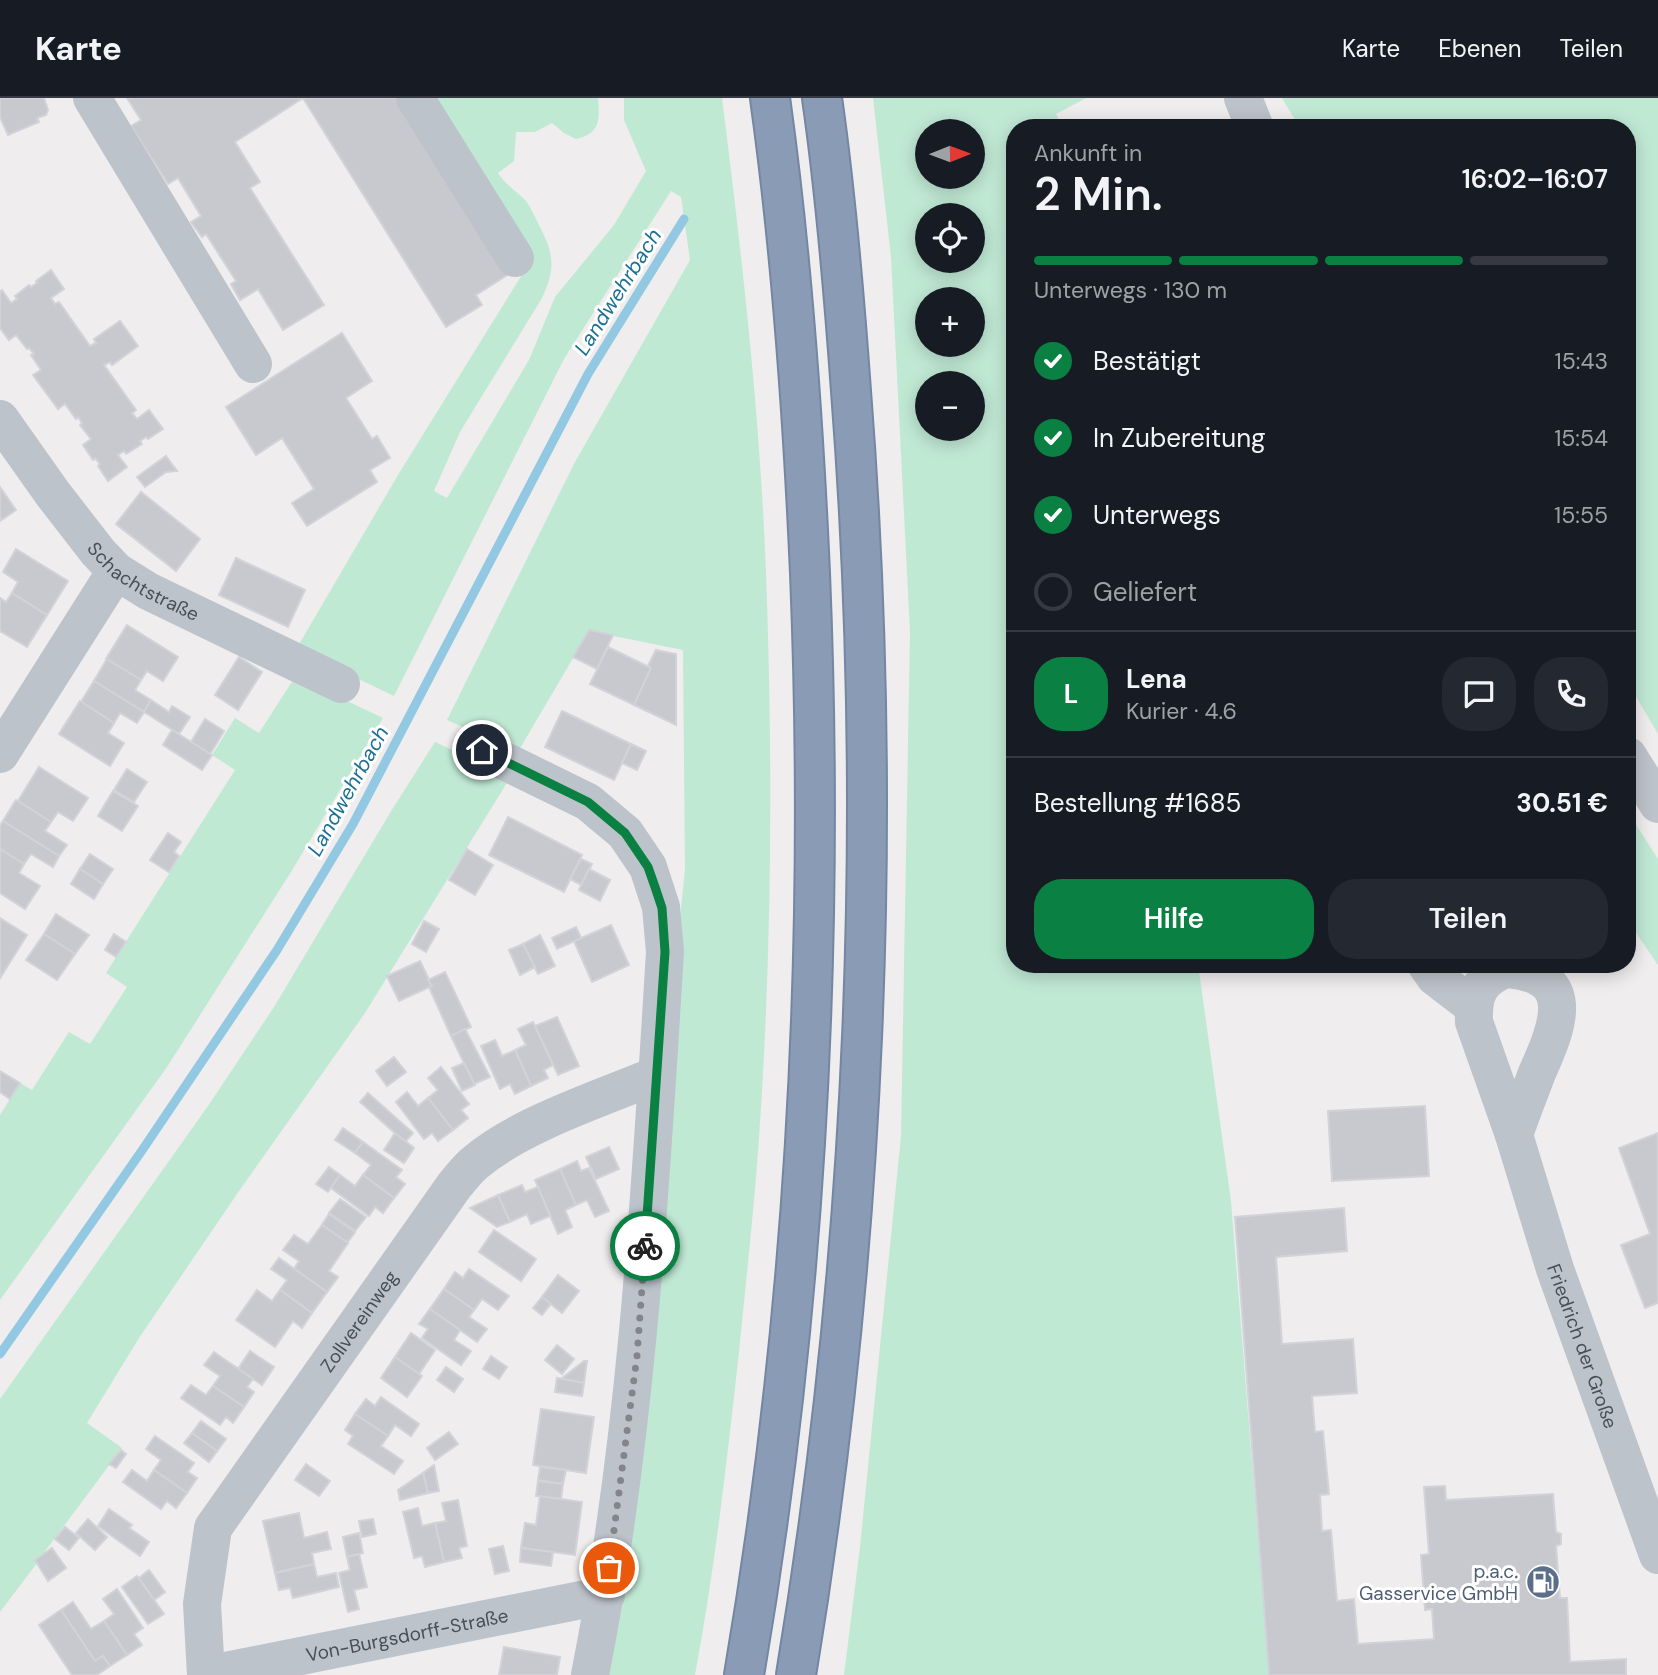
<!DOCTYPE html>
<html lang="de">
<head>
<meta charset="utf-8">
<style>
  body { margin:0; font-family:"DM Sans",sans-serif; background:#242831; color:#f1f3f6; height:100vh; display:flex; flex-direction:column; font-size:26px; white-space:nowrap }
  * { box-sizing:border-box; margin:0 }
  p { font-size:23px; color:#9ea1a6 }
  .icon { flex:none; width:38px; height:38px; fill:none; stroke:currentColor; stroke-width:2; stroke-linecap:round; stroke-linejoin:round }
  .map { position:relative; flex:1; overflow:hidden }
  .sheet { position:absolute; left:1006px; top:21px; width:630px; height:854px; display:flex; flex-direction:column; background:#171b24; border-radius:28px; box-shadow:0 4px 18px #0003 }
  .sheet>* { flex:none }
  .needle { width:46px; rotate:89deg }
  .buttons { position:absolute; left:915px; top:21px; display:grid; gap:14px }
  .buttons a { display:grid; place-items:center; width:70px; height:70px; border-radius:50%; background:#171b24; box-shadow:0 4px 18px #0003; font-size:35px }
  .pin { position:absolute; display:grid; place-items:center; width:60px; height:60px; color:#fff; margin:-30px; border:4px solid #fff; border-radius:50%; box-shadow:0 2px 7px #0007 }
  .courier { position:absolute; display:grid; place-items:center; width:70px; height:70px; margin:-35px; border:5px solid #0b8043; border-radius:50%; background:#fff; color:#222; box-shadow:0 2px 9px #0007 }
  .head em { font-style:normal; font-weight:600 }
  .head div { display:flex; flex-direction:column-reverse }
  .head { display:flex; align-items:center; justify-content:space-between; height:119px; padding:0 28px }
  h1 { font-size:46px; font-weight:600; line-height:52px }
  .bar { display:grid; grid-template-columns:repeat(4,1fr); gap:10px 7px; align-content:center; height:84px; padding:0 28px }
  .bar i { height:9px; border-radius:5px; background:#363941 }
  .bar .on { background:#0b8043 }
  .bar p { grid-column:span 4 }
  .line { display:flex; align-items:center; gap:18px; padding:0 28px; border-top:2px solid #363941 }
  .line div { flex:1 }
  .round { display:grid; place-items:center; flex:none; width:74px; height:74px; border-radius:28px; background:#242831 }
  ol { padding:0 28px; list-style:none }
  li { display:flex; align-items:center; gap:21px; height:77px }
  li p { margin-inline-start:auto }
  li .icon { padding:7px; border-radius:50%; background:#0b8043; color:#fff; stroke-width:4 }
  li:last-child { color:#9ea1a6 }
  li i { width:38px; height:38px; border:4px solid #363941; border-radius:50% }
  .primary-button { display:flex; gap:14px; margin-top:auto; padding:14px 28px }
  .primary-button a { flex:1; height:80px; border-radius:28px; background:#0b8043; color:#fff; font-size:28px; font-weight:600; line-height:80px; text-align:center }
  .primary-button a+a { background:#242831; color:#f1f3f6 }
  header { display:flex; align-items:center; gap:42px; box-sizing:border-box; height:98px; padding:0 35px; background:#171b24; border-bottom:2px solid #363941 }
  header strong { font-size:33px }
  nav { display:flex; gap:38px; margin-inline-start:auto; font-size:24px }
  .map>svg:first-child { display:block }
  .green { fill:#c0e9d4; fill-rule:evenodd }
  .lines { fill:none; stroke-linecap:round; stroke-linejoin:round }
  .stream { stroke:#92c8e1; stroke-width:9 }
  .building { fill:#c8c9cf; stroke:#d2d3d8; stroke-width:2 }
  .highway-casing { stroke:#7586a2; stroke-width:42 }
  .minor { stroke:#bdc3cb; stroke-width:38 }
  .highway { stroke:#8a9bb6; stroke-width:38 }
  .done { stroke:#82868c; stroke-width:7; stroke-dasharray:0 12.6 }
  .route { stroke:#0b8043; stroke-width:9 }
  .labels { text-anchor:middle; stroke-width:6; stroke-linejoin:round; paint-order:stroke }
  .street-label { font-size:19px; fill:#484f58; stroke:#fff }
  .service-label { font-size:19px; fill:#4e5e75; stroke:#fff; text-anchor:end }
  .water-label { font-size:21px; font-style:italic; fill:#1c7096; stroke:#fff }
</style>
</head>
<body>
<header>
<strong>Karte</strong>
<nav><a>Karte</a><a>Ebenen</a><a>Teilen</a></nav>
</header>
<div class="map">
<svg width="1658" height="1577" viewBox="0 0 1658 1577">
  <rect width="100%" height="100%" fill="#efeded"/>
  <g class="green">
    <path d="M427,0H598C600,22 600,36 576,41L564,35L552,25L535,34H516L514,63L498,75C506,87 515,92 525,102C531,109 535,119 539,127C554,156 556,170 542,200L460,334L434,393L447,400L529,262L555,199L614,127L646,73L624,22V0H722C742,158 760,316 766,475C773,663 772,853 759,1040C754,1111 746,1183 739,1254C727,1362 715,1470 695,1577H600L685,772L683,552L589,533L519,652L489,641L447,622L575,364L690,162L681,99L671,93L564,261L394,598L340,572L298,548L398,377L531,162Z"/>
    <path d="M873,0H1086L1056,16L1064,30H1015V866H1198L1231,1103L1269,1577H844L860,1449L901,1038L910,534L891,159ZM928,33H973V79H928ZM928,117H973V163H928ZM928,201H973V247H928ZM928,285H973V331H928Z"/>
    <path d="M1282,0H1658V636L1628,585V30H1300Z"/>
    <path d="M293,582L326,593L383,620L291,774L167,969L0,1202V1017L20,985L32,992L69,934L90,946L127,889L106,875L235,672L212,657L235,620L259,635Z"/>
    <path d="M435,644L474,662L508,683L365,915L239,1093L139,1240L87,1325L122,1350L43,1456L35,1462L37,1465L0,1514V1301L208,1008L274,909L393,710Z"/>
    <path d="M1628,714L1658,761V867L1628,823Z"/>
  </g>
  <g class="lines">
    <path class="stream" d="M0,1256L143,1051L277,852L353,726L588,276L684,121"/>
  </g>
  <g class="building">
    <path d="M0,0H44L48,12L46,17L37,20L39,24L8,37L0,19Z"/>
    <path d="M127,0H399L509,176L476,197L482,207L446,229L303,0L235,44L260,84L250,90L324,207L283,232L258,191L240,202L231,186L236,183L206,136L202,139L191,124L201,118L178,80L168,86L131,28L141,22Z"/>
    <path d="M51,172L64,191L51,200L55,206L59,204L90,248L96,245L94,241L120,223L138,248L112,267L110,264L104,267L136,312L132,315L137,321L149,312L163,331L148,341L146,339L140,343L142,346L126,356L124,353L118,357L127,369L108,383L98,368L100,366L95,360L93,362L83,347L91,341L80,327L82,325L78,319L76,321L65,306L58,311L33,277L41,272L31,257L34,256L29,250L27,251L16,237L9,242L0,230V194L2,192L11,205L17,201L15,198L29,187L31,189L37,185L36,183Z"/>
    <path d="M342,235L372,283L346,300L372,341L377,338L390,360L370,372L377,384L307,428L292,405L314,391L282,340L256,357L226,309Z"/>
    <path d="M166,358L177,373L166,374L145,389L137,379Z"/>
    <path d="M0,389L16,412L0,423Z"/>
    <path d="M141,394L200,441L176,473L116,426Z"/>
    <path d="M16,451L68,483L47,517L12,495L18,484L3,474Z"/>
    <path d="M236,460L305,492L288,529L219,497Z"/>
    <path d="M12,495L47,517L27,549L0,533V500L6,504Z"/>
    <path d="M127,527L178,559L163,583L147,573L141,582L106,561Z"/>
    <path d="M589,532L613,537L597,571L573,559Z"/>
    <path d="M608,549L651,570L634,607L590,586Z"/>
    <path d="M656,552L676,556V627L634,607L651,570L648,568Z"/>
    <path d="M239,559L262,574L238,612L215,597Z"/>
    <path d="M107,561L141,582L135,592L151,602L144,614L94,583Z"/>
    <path d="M94,583L144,614L137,625L120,615L114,625L81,604Z"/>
    <path d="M151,602L169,614L172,608L190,619L179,636L144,614Z"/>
    <path d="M80,603L114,625L108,635L124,645L110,668L59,636Z"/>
    <path d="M562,613L631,646L614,682L545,649Z"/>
    <path d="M205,621L224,633L210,656L191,644Z"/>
    <path d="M172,632L212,657L202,672L163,647Z"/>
    <path d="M631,646L646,653L637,672L622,665Z"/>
    <path d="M39,669L88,700L73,723L58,714L51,724L18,703Z"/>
    <path d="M127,671L147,684L134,704L114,692Z"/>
    <path d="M113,693L138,708L122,733L98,718Z"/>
    <path d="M16,702L51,724L45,733L67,747L59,758L3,723Z"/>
    <path d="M508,719L582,757L564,794L489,757Z"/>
    <path d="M3,723L59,758L53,769L31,756L24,766L0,751V728Z"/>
    <path d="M168,735L181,744L174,754L179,758L169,774L150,762Z"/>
    <path d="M0,751L24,766L19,775L40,788L25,811L0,795Z"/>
    <path d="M467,751L493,767L475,797L449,782Z"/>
    <path d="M90,756L113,771L103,786L80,771Z"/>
    <path d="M581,761L592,766L581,787L570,781Z"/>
    <path d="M80,771L103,786L94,801L71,786Z"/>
    <path d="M589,771L610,782L600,803L579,792Z"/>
    <path d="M56,816L89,837L75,856L44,836Z"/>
    <path d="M0,820L27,837L0,880Z"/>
    <path d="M424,823L439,831L426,854L412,846Z"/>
    <path d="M611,827L629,867L592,884L574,843Z"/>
    <path d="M576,829L581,840L557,851L552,840Z"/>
    <path d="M44,836L75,856L57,882L26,862Z"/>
    <path d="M114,836L126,844L116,859L105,852Z"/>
    <path d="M540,837L555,868L538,876L523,846Z"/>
    <path d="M523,846L535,869L520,877L509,852Z"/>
    <path d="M420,863L432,888L399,903L387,878Z"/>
    <path d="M445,874L471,929L451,938L429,889L432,888L428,882Z"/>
    <path d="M557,919L579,968L558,977L535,928Z"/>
    <path d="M533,924L553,967L544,972L548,980L531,988L515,952L526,947L518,931Z"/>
    <path d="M465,931L490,979L474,986L451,938Z"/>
    <path d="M495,942L502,958L515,952L531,988L515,996L510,986L500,991L481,948Z"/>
    <path d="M394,959L406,974L387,988L376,973Z"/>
    <path d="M464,965L475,987L462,993L452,970Z"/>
    <path d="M441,969L469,1006L461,1012L468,1020L453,1032L428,1000L438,992L428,980Z"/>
    <path d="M0,973L20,985L10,1001L0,994Z"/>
    <path d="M407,994L418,1008L428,1000L453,1032L438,1043L432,1035L424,1041L396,1004Z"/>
    <path d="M368,995L413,1035L405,1044L360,1004Z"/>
    <path d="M1425,1008L1429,1078L1332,1083L1328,1013Z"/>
    <path d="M343,1030L363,1044L355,1055L335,1042Z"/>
    <path d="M395,1035L414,1050L404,1065L384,1052Z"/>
    <path d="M1658,1035V1205L1645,1210L1621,1147L1650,1136L1619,1050Z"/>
    <path d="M363,1044L402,1072L396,1079L405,1086L394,1100L363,1077L371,1067L355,1055Z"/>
    <path d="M609,1049L619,1071L596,1081L586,1059Z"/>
    <path d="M577,1063L581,1073L589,1070L609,1113L595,1119L587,1102L576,1107L560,1071Z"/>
    <path d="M329,1069L340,1077L328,1094L316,1086Z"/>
    <path d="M560,1071L576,1107L565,1112L572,1129L558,1136L535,1082Z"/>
    <path d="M340,1077L355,1088L363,1077L394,1100L383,1115L375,1109L369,1118L331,1090Z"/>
    <path d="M522,1087L525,1094L538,1089L550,1118L531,1126L527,1116L510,1124L498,1097Z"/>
    <path d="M498,1097L510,1124L497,1129L470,1110Z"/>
    <path d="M340,1101L366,1119L355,1133L329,1115Z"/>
    <path d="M1344,1110L1347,1153L1276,1159L1282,1246L1353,1241L1357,1295L1312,1298L1315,1334L1323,1333L1329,1396L1320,1397L1322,1433L1331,1432L1337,1503L1354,1501L1358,1546L1434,1541L1432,1511L1425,1512L1421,1457L1429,1456L1424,1389L1445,1388L1446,1402L1553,1396L1556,1434L1561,1436V1446L1556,1448L1560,1500H1567L1570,1564L1626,1561V1577H1269L1235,1119Z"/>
    <path d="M329,1116L355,1134L347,1145L322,1127Z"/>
    <path d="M322,1127L348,1145L329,1173L338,1179L327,1194L294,1171L299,1163L283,1152L294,1137L308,1146Z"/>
    <path d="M494,1132L536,1161L521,1183L479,1154Z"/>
    <path d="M279,1160L327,1194L312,1215L280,1192L287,1182L271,1171Z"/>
    <path d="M469,1171L509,1198L498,1212L482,1201L474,1212L444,1191L455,1174L463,1180Z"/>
    <path d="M558,1177L579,1193L562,1215L542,1199Z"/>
    <path d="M444,1191L474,1212L469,1219L487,1231L477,1244L430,1211Z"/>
    <path d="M257,1192L272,1203L280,1192L312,1215L302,1230L293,1223L275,1249L236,1222Z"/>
    <path d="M542,1199L551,1206L542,1217L533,1210Z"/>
    <path d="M430,1211L460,1232L454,1242L471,1253L461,1267L422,1240L428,1231L419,1226Z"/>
    <path d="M411,1235L435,1252L419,1276L395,1259Z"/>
    <path d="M557,1247L574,1261L562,1276L545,1262Z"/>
    <path d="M250,1253L274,1269L262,1287L238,1271Z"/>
    <path d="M214,1254L253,1281L247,1289L254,1294L244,1309L213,1288L220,1278L204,1267Z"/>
    <path d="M491,1258L507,1269L499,1281L483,1271Z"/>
    <path d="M395,1259L422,1278L407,1299L381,1280Z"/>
    <path d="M584,1263H587L584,1285L561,1281Z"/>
    <path d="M446,1269L463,1281L454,1294L437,1282Z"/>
    <path d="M557,1280L584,1285L582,1298L555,1294Z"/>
    <path d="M191,1287L206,1297L213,1288L244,1309L233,1325L226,1319L220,1327L181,1300Z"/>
    <path d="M381,1299L419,1326L411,1338L395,1327L388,1338L355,1316L366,1301L375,1308Z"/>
    <path d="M541,1311L594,1319L586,1375L533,1367Z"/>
    <path d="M355,1316L388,1338L381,1348L403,1363L394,1376L348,1346L353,1338L345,1332Z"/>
    <path d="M201,1323L226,1341L217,1353L192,1335Z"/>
    <path d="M449,1334L458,1346L435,1362L427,1350Z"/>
    <path d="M192,1335L217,1353L209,1364L184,1345Z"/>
    <path d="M155,1338L194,1365L188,1374L197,1380L187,1395L154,1372L161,1362L146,1351Z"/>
    <path d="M121,1352L126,1356L116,1370L109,1366Z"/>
    <path d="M306,1366L330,1383L319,1398L295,1382Z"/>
    <path d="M434,1367L439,1393L428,1395L423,1375Z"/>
    <path d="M540,1369L566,1372L563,1386L538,1382Z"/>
    <path d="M132,1372L147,1383L154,1372L187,1395L176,1410L167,1403L161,1411L123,1384Z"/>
    <path d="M423,1375L428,1395L400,1402L398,1392Z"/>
    <path d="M538,1383L563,1386L561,1401L536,1398Z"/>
    <path d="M540,1398L582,1404L575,1457L521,1450L525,1425L536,1427Z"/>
    <path d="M458,1402L467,1448L459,1450L462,1460L444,1464L435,1425L446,1423L442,1405Z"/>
    <path d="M418,1410L422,1428L435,1425L444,1464L425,1469L422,1458L414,1460L403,1414Z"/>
    <path d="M109,1411L132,1427L129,1430L149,1444L140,1458L98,1428Z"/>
    <path d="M299,1415L304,1440L327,1434L331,1451L312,1455L314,1466L275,1475L263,1423Z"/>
    <path d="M88,1421L107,1439L95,1452L76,1435Z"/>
    <path d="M373,1421L376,1436L362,1439L359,1423Z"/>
    <path d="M65,1429L79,1440L69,1452L55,1441Z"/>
    <path d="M359,1435L363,1455L347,1459L343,1439Z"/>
    <path d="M503,1448L509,1473L495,1476L489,1451Z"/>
    <path d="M52,1450L66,1470L48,1483L35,1462Z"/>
    <path d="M521,1450L553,1454L551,1468L520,1464Z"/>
    <path d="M359,1456L367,1489L354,1492L359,1511L348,1514L339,1475L350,1472L347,1459Z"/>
    <path d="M314,1466L317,1479L336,1475L339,1489L293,1500L290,1490L279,1492L275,1475Z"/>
    <path d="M149,1472L165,1494L154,1502L139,1480Z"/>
    <path d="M137,1478L164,1516L148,1526L122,1489Z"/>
    <path d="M117,1491L143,1530L134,1536L142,1547L127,1557L104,1523L114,1516L103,1501Z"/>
    <path d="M73,1504L91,1531L104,1523L127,1557L110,1568L103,1558L95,1563L61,1512Z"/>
    <path d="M61,1512L95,1563L103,1558L110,1568L97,1577H72L39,1527Z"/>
    <path d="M504,1549L560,1559L557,1577H499Z"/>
  </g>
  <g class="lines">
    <g class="highway-casing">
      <g id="highway">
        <path d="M744,1577C806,1215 825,843 810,475C803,317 792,157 770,0"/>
        <path d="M796,1577C866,1154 884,720 851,293C844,195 836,97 822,0"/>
      </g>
    </g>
    <g class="minor">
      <path d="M92,0L253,266"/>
      <path d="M415,0L515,160"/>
      <path d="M1243,0L1255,30"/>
      <path id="s1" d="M0,321L53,396L98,454L116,473L148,493L341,586"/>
      <path d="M482,652L588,704L625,735L648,769L661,809L665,854C650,1096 637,1339 590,1577"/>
      <path d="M0,656L116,473"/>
      <path d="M1628,658L1658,706"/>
      <path d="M1426,866L1435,879L1473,908"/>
      <path d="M1505,871C1580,876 1558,928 1537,975C1529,996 1521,1016 1514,1037L1474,924C1473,896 1479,882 1505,871Z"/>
      <path id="s2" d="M1514,1037L1555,1171L1658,1457"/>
      <path id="s3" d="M206,1577L202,1506L213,1430L454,1088C461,1080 467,1071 476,1064C521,1026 602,1000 657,977"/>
      <path id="s4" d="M206,1577L606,1497"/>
    </g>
    <use href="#highway" class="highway"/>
  </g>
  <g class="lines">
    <path class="done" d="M609,1470L637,1258L645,1148"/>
    <path class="route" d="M482,652L588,704L625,735L648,769L655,789L662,810L665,854L645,1148"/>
  </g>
  <defs>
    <g id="fuel-disc" transform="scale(1.75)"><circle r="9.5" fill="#5c6f8a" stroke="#fff"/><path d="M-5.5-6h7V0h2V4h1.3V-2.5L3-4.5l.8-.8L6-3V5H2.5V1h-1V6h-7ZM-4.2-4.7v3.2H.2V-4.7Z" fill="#fff"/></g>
  </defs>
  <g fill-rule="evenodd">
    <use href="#fuel-disc" x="1543" y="1484"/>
  </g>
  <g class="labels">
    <g class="street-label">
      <text dy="7" stroke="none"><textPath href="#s1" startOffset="220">Schachtstraße</textPath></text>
      <text dy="7" stroke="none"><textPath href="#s3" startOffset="401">Zollvereinweg</textPath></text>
      <text dy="7" stroke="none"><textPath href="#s2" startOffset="222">Friedrich der Große</textPath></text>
      <text dy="7" stroke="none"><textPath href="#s4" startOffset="205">Von-Burgsdorff-Straße</textPath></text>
    </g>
    <g class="service-label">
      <text x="1518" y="1480">p.a.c.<tspan x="1518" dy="22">Gasservice GmbH</tspan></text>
    </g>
    <g class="water-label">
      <text transform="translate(618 194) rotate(-58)" y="7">Landwehrbach</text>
      <text transform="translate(348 693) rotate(-61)" y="7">Landwehrbach</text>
    </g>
  </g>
</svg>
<div class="buttons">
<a><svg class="needle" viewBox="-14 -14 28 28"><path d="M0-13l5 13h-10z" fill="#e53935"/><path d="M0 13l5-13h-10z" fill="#9ea1a6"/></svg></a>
<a><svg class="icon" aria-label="locate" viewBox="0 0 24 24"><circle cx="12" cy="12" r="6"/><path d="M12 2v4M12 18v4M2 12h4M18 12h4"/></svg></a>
<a>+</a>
<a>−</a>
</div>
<div class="pin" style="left:609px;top:1470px;background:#ea580c"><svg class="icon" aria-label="bag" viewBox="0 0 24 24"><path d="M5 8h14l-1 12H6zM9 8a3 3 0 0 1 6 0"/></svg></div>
<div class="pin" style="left:482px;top:652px;background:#1f2937"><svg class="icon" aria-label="home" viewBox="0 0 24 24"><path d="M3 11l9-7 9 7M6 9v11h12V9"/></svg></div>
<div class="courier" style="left:645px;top:1148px"><svg class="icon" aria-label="bike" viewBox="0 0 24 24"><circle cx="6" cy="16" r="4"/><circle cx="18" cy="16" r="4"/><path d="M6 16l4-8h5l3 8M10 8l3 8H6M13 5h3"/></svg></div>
<section class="sheet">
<div class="head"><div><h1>2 Min.</h1><p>Ankunft in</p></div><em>16:02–16:07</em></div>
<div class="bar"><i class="on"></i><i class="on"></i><i class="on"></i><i></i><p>Unterwegs · 130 m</p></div>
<ol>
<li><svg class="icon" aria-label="check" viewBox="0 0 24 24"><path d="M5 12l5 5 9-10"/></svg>Bestätigt<p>15:43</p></li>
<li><svg class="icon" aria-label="check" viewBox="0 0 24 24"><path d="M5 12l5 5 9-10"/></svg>In Zubereitung<p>15:54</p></li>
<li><svg class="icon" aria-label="check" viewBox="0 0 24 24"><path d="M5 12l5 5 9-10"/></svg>Unterwegs<p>15:55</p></li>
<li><i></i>Geliefert</li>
</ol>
<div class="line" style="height:126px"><b class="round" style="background:#0b8043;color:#fff">L</b><div><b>Lena</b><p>Kurier · 4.6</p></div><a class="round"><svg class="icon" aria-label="chat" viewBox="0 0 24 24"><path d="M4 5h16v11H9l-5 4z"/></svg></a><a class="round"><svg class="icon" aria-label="phone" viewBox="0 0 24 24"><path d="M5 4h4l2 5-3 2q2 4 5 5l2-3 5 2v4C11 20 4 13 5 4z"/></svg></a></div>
<div class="line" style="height:91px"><div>Bestellung #1685</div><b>30.51 €</b></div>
<div class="primary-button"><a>Hilfe</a><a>Teilen</a></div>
</section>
</div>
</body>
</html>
